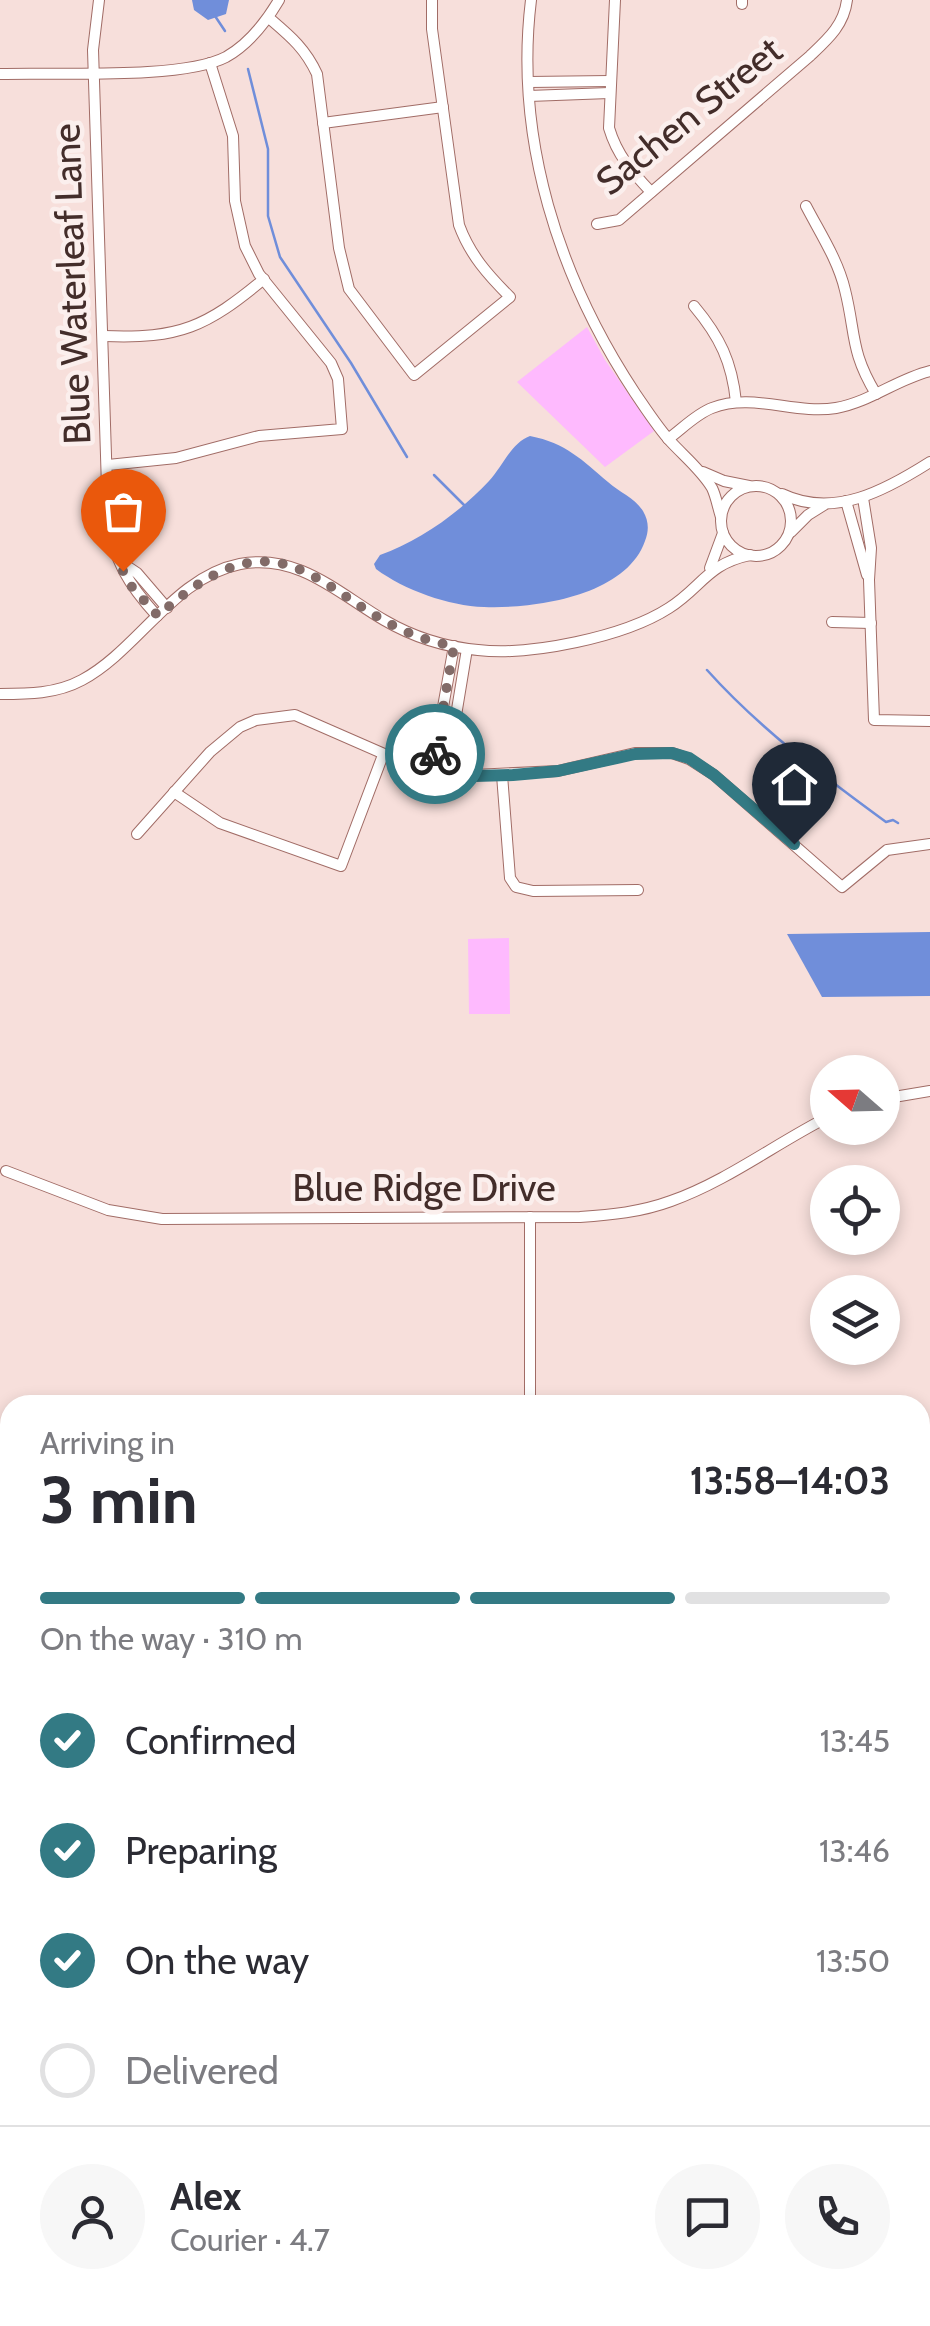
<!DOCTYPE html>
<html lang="en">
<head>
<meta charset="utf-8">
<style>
  body { margin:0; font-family:Cabin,sans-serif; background:#f7f7f7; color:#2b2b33; height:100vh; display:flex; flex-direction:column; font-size:38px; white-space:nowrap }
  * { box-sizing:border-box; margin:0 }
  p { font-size:32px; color:#7c7c81 }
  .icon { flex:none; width:55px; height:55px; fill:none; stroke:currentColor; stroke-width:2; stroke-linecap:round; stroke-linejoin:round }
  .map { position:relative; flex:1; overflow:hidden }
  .panel { position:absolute; left:0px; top:1395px; width:930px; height:932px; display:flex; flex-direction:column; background:#fff; border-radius:30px 30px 0 0; box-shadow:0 5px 15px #0003 }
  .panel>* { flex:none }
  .needle { width:65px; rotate:290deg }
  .controls { position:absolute; left:810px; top:1055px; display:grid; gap:20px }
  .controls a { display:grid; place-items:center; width:90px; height:90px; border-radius:50%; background:#fff; box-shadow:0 5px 15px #0003; font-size:50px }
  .pin { position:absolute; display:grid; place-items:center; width:85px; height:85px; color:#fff; margin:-102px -42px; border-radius:50% 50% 50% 0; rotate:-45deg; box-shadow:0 0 10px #0007 }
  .pin .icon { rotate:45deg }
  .courier { position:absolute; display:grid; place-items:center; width:100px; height:100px; margin:-50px; border:8px solid #337a84; border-radius:50%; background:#fff; color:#222; box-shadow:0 2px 12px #0007 }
  .head em { font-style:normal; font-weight:800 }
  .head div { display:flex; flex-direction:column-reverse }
  .head { display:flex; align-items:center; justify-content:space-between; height:170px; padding:0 40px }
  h1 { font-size:65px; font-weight:800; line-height:75px }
  .bar { display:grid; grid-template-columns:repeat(4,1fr); gap:15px 10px; align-content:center; height:120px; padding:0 40px }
  .bar i { height:12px; border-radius:8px; background:#e1e1e2 }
  .bar .selected { background:#337a84 }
  .bar p { grid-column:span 4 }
  .line { display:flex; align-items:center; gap:25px; padding:0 40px; border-top:2px solid #e1e1e2 }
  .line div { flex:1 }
  .round { display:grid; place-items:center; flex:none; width:105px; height:105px; border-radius:52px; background:#f7f7f7 }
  ol { padding:0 40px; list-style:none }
  li { display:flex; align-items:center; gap:30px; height:110px }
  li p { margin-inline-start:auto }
  li .icon { padding:10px; border-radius:50%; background:#337a84; color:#fff; stroke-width:4 }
  li:last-child { color:#7c7c81 }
  li i { width:55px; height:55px; border:5px solid #e1e1e2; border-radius:50% }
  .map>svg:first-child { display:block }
  .green { fill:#febafe }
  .water { fill:#708eda }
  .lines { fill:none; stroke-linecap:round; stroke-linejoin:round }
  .stream { stroke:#708eda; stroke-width:2.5 }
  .street-casing { stroke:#a16c66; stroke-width:12 }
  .street { stroke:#fff; stroke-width:10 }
  .done { stroke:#826b68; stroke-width:10; stroke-dasharray:0 18 }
  .route { stroke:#337a84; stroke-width:12 }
  .labels { text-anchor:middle; stroke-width:9; stroke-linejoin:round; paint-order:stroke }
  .street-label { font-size:38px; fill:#432d2a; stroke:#fbefed }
</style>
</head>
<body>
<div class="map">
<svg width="930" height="2326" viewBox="0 0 930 2326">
  <rect width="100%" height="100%" fill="#f7dfdb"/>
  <g class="green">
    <path d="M587,327L605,360L654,431L605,467L517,382Z"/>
    <path d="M509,938L510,1014H469L468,939Z"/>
  </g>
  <g class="water">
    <path d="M192,0H229L226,14L208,20L194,10Z"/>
    <path d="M530,436C566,443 582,460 608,482C619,492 635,498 643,511C649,521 649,531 645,541C626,596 534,609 484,607C449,606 404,590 376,569L374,564L380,555C420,541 460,512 489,481C503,466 511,443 530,436Z"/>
    <path d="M930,932V996L822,997L787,934Z"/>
  </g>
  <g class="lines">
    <g class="stream">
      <path d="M215,16L225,31"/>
      <path d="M248,69L268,149V216L280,257L351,363L407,457"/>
      <path d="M434,475L465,506"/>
      <path d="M707,670C759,728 823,776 886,822L893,820L898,823"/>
    </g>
    <g class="street-casing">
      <g id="street">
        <path d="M99,0L93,50L108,518C113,560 129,585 157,616"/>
        <path d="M531,0C514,139 559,278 635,393C646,409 658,428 671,442C685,457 702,471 712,488C716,496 718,508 721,517"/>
        <path d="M615,0L609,128C617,155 632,172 651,192"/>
        <path d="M742,4V0"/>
        <path d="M269,18C290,36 305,48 317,74L339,248L349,289L414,375L510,297C488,275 470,255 459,225L432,29V0"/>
        <path d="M0,74C54,72 182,80 226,57C249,44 266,22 279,0"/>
        <path d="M529,82L610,81"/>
        <path d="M529,96L609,93"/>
        <path d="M323,123L443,107"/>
        <path d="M806,206C820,233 838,260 845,290C856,334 850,351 876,394"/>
        <path d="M597,224L619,220L810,56C828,39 844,25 847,0"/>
        <path d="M694,306C720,337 732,362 736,402"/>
        <path d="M104,336C180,339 206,327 264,279"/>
        <path d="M668,439C682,429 696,414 712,408C752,392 795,415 836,408C870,402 897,379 930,371"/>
        <path d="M108,465L176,458L259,436L342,429L338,379L331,363L259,274L245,246L235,201L233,136L210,63"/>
        <path d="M703,472L724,481L749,486"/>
        <circle cx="756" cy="521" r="35"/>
        <path d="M782,494C834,519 886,490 930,462"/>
        <path d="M863,498L871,548L869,580L874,720L930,721"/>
        <path d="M846,501L867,575"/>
        <path d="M791,532L808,515L824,505"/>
        <path d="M122,563L137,573L167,608"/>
        <path d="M710,568L723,533"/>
        <path d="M832,622L871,623"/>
        <path d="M0,694C28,694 56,694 82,680C138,650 174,577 240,564C298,553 338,593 384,620C413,637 445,647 478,650C530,656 624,637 669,608C702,587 707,564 750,555"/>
        <path d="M432,768L454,646"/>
        <path d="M447,770L467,649"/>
        <path d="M502,775L510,878L516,887L533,891L638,890"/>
        <path d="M174,792L220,823L341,866L383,755"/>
        <path d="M137,834L210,752L240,727L256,720L295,715L398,760L474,775L558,771L635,753H672L689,759L714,775L842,887L887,850L930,844"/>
        <path d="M882,1099L930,1091"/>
        <path d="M6,1171L108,1210L162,1219L580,1217C611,1215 641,1212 671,1201C727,1181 775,1144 828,1117"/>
        <path d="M530,1217V1405"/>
        <path d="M920,1866H930"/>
        <path d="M0,2093L10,2097"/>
        <path d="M920,2104H930"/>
        <path d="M509,2326V2318"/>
      </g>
    </g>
    <use href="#street" class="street"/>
  </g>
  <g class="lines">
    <path class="done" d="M123,571L132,587L158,616C300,487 325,625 454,646L435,754"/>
    <path class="route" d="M435,754L432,768L474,776L513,775L558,771L635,754L672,753L689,758L714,775L794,844"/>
  </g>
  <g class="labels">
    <g class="street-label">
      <text transform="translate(689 116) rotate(-39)" y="13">Sachen Street</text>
      <text transform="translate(72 284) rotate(-92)" y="13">Blue Waterleaf Lane</text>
      <text x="424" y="1201">Blue Ridge Drive</text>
    </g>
  </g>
</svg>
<div class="controls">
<a><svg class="needle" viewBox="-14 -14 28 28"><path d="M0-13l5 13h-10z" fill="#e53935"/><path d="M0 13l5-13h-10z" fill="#7c7c81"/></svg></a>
<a><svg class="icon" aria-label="locate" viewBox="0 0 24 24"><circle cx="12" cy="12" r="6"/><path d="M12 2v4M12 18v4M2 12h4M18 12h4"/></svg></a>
<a><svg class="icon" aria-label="layers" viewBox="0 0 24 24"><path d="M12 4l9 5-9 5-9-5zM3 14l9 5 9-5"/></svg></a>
</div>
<div class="pin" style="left:123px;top:571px;background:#ea580c"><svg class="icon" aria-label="bag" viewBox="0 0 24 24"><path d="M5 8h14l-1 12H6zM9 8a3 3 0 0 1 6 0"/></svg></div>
<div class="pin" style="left:794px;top:844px;background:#1f2937"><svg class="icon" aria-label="home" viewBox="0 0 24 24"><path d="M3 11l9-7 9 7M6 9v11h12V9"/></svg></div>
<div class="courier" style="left:435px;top:754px"><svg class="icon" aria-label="bike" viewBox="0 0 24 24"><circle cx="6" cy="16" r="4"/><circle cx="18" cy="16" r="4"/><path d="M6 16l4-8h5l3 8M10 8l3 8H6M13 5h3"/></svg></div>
<section class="panel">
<div class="head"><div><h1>3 min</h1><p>Arriving in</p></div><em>13:58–14:03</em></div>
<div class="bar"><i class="selected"></i><i class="selected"></i><i class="selected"></i><i></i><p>On the way · 310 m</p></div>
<ol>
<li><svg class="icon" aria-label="check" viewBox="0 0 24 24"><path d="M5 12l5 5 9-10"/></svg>Confirmed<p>13:45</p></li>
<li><svg class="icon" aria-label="check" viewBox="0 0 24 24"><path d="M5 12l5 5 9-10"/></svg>Preparing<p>13:46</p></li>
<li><svg class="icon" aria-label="check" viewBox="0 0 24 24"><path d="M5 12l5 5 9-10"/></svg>On the way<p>13:50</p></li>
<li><i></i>Delivered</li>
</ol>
<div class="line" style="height:180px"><a class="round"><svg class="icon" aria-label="person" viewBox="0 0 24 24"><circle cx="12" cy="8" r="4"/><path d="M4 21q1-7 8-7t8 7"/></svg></a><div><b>Alex</b><p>Courier · 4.7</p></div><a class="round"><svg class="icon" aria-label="chat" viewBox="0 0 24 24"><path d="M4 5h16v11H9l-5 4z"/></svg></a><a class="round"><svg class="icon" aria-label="phone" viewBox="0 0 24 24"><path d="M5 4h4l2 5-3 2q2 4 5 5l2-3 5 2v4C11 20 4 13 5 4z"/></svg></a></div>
</section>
</div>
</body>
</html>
